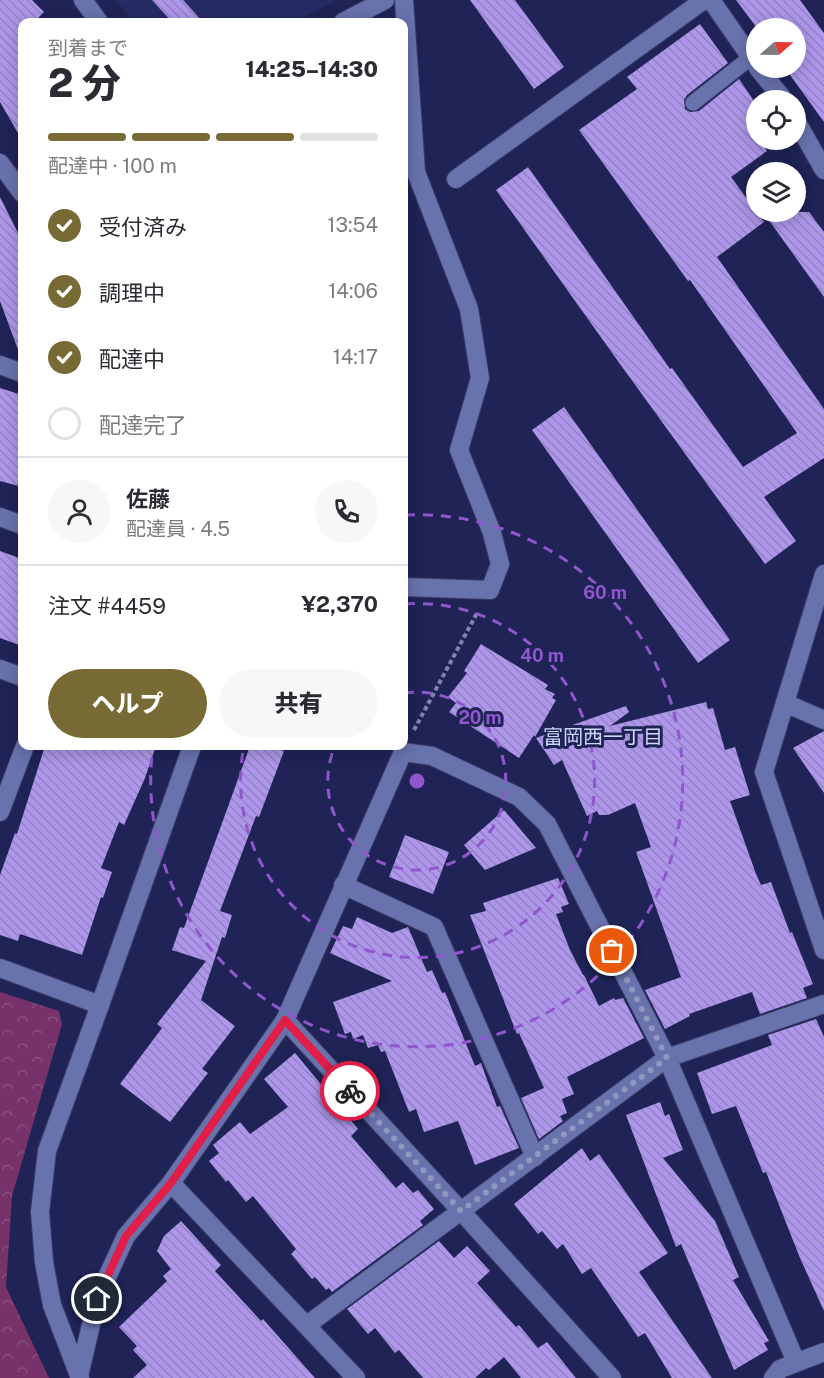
<!DOCTYPE html>
<html lang="ja">
<head>
<meta charset="utf-8">
<style>
  body { margin:0; font-family:"Public Sans","Noto Sans JP",sans-serif; background:#f7f7f7; color:#2b2b33; height:100vh; display:flex; flex-direction:column; font-size:22px; white-space:nowrap }
  * { box-sizing:border-box; margin:0 }
  p { font-size:20px; color:#7c7c81 }
  .icon { flex:none; width:33px; height:33px; fill:none; stroke:currentColor; stroke-width:2; stroke-linecap:round; stroke-linejoin:round }
  .map { position:relative; flex:1; overflow:hidden }
  .details { position:absolute; left:18px; top:18px; width:390px; height:732px; display:flex; flex-direction:column; background:#fff; border-radius:12px; box-shadow:0 3px 15px #0003 }
  .details>* { flex:none }
  .needle { width:39px; rotate:70deg }
  .controls { position:absolute; left:746px; top:18px; display:grid; gap:12px }
  .controls a { display:grid; place-items:center; width:60px; height:60px; border-radius:50%; background:#fff; box-shadow:0 3px 15px #0003; font-size:30px }
  .pin { position:absolute; display:grid; place-items:center; width:51px; height:51px; color:#fff; margin:-26px; border:3px solid #fff; border-radius:50%; box-shadow:0 2px 6px #0007 }
  .courier { position:absolute; display:grid; place-items:center; width:60px; height:60px; margin:-30px; border:4px solid #e11d48; border-radius:50%; background:#fff; color:#222; box-shadow:0 2px 8px #0007 }
  .overview em { font-style:normal; font-weight:800 }
  .overview div { display:flex; flex-direction:column-reverse }
  .overview { display:flex; align-items:center; justify-content:space-between; height:102px; padding:0 30px }
  h1 { font-size:39px; font-weight:800; line-height:45px }
  .bar { display:grid; grid-template-columns:repeat(4,1fr); gap:9px 6px; align-content:center; height:72px; padding:0 30px }
  .bar i { height:8px; border-radius:4px; background:#e1e1e2 }
  .bar .on { background:#776a34 }
  .bar p { grid-column:span 4 }
  .line { display:flex; align-items:center; gap:15px; padding:0 30px; border-top:2px solid #e1e1e2 }
  .line div { flex:1 }
  .round { display:grid; place-items:center; flex:none; width:63px; height:63px; border-radius:32px; background:#f7f7f7 }
  ol { padding:0 30px; list-style:none }
  li { display:flex; align-items:center; gap:18px; height:66px }
  li p { margin-inline-start:auto }
  li .icon { padding:6px; border-radius:50%; background:#776a34; color:#fff; stroke-width:4 }
  li:last-child { color:#7c7c81 }
  li i { width:33px; height:33px; border:3px solid #e1e1e2; border-radius:50% }
  .cta { display:flex; gap:12px; margin-top:auto; padding:12px 30px }
  .cta a { flex:1; height:69px; border-radius:36px; background:#776a34; color:#fff; font-size:24px; font-weight:800; line-height:69px; text-align:center }
  .cta a+a { background:#f7f7f7; color:#2b2b33 }
  .map>svg:first-child { display:block }
  .built { fill:#272b65 }
  .park { fill:url(#park-crowns) }
  .building { fill:url(#building-back-hatch) }
  .lines { fill:none; stroke-linecap:round; stroke-linejoin:round }
  .service-casing { stroke:#3e3e6a; stroke-width:17 }
  .minor-casing { stroke:#3e3e6a; stroke-width:20 }
  .tertiary-casing { stroke:#3e3e6a; stroke-width:20 }
  .path { stroke:#7f85ae; stroke-width:4; stroke-dasharray:4.5 3; stroke-linecap:butt }
  .service { stroke:#6872ac; stroke-width:15 }
  .minor { stroke:#6872ac; stroke-width:18 }
  .tertiary { stroke:#6872ac; stroke-width:18 }
  .done { stroke:#9197be; stroke-width:6; stroke-dasharray:0 10.8 }
  .route { stroke:#e11d48; stroke-width:8 }
  .ring { fill:none; stroke:#9056cd; stroke-width:3; stroke-dasharray:10 8 }
  .labels { text-anchor:middle; stroke-width:6; stroke-linejoin:round; paint-order:stroke }
  .neighbourhood-label { font-size:20px; fill:#ced6f6; stroke:#1f2356 }
  .centre { fill:#9056cd; stroke:#1f2356; stroke-width:3 }
  .ring-label { font-size:18px; text-anchor:middle; font-weight:bold; fill:#9056cd; stroke:#1f2356; stroke-width:6; stroke-linejoin:round; paint-order:stroke }
</style>
</head>
<body>
<div class="map">
<svg width="824" height="1378" viewBox="0 0 824 1378">
  <defs>
    <pattern id="park-crowns" width="20" height="18" patternUnits="userSpaceOnUse" patternTransform="scale(1.5)"><rect width="20" height="18" fill="#773369"/><path d="M2 6a3 3 0 1 1 6 0M12 15a3 3 0 1 1 6 0" fill="none" stroke="#89507f"/></pattern>
    <pattern id="building-back-hatch" width="6" height="6" patternUnits="userSpaceOnUse" patternTransform="scale(1.5)"><rect width="6" height="6" fill="#ae97eb"/><path d="M-1 5l2 2M0 0l6 6M5-1l2 2" fill="none" stroke="#9281c3"/></pattern>
  </defs>
  <rect width="100%" height="100%" fill="#1f2356"/>
  <path class="built" d="M116,0H337L294,22H133Z"/>
  <path class="park" d="M0,992L59,1011L62,1024L12,1196L6,1287L49,1378H0Z"/>
  <g class="building">
    <path d="M0,0H32L44,12L34,22H22V140L0,102Z"/>
    <path d="M152,0H183L203,22H172Z"/>
    <path d="M470,0H515L564,67L534,89Z"/>
    <path d="M736,0H800L824,33V122L785,68H795V28H757Z"/>
    <path d="M700,24L728,63L687,95L684,100L685,109L690,112L699,111L739,79L756,104V140H771L763,145L767,151L731,177L764,222L717,257L824,409V458L764,497L796,541L765,564L620,364L496,190L528,167L670,369L672,368L743,467L797,433L690,280L688,281L579,130L637,89L627,77Z"/>
    <path d="M0,197L22,241V354L20,355L0,301Z"/>
    <path d="M763,212H809L824,232V297Z"/>
    <path d="M0,388L22,395V487L0,481Z"/>
    <path d="M564,407L730,640L698,663L532,430Z"/>
    <path d="M0,551L22,559V646L0,638Z"/>
    <path d="M481,644L548,685L545,689L555,694L552,698L556,700L535,737L534,735L519,758L449,712L456,703L448,697L467,673L464,671Z"/>
    <path d="M706,702L708,709L713,708L725,750L735,747L750,795L730,801L756,874L761,885L771,882L790,933L792,932L813,984L803,988L807,998L760,1014L752,992L689,1014L690,1016L665,1029L645,990L681,977L636,852L651,847L635,803L608,815H599L597,811L587,816L562,760L554,765L536,738L626,706L629,712L610,726Z"/>
    <path d="M824,731V793L793,748Z"/>
    <path d="M45,746H156L145,778L124,825L119,822L101,868L112,872L103,898L101,897L82,955L20,934L18,941L0,935V875L15,833L17,834Z"/>
    <path d="M250,746H270L284,751L259,817L256,816L220,911L232,915L225,938L222,937L201,1000L235,1026L202,1069L208,1073L170,1122L120,1084L162,1028L157,1024L206,961L172,950L180,927L184,928Z"/>
    <path d="M504,810L536,848L485,870L464,845Z"/>
    <path d="M405,835L449,852L433,894L389,877Z"/>
    <path d="M558,878L569,904L561,907L563,912L556,914L570,950L583,975H584L599,1006L614,998L615,1000L623,998L644,1038L567,1077L574,1094L562,1099L567,1113L560,1116L563,1121L539,1139L521,1098L544,1088L519,1033L517,1034L470,915L486,911L483,903Z"/>
    <path d="M357,917L392,933L408,927L427,972L432,970L442,993L445,992L475,1066L481,1063L497,1107L500,1106L519,1148L475,1165L458,1121L424,1132L416,1109L409,1112L385,1051L381,1052L378,1045L368,1048L363,1035L353,1039L351,1032L345,1034L333,1002L392,981L330,953L343,926L352,929Z"/>
    <path d="M816,1019L824,1037V1311L800,1258L766,1172L763,1173L736,1106L712,1114L697,1073L772,1045L768,1035Z"/>
    <path d="M295,1053L358,1129L351,1136L396,1188L403,1182L413,1193L418,1190L434,1209L420,1221L423,1225L332,1292L329,1288L326,1290L315,1277L312,1279L291,1254L296,1249L253,1196L246,1202L228,1180L226,1182L209,1161L219,1153L213,1145L240,1122L250,1134L288,1107L264,1079Z"/>
    <path d="M660,1102L665,1116L669,1114L683,1150L663,1158L715,1221L739,1277L733,1280L769,1341L764,1343L768,1350L734,1370L681,1244L676,1247L626,1115Z"/>
    <path d="M582,1148L590,1161L599,1154L668,1253L639,1272L712,1378H672L645,1333L638,1337L591,1268L582,1274L563,1244L557,1249L542,1231L538,1234L514,1204Z"/>
    <path d="M181,1221L221,1265L215,1271L261,1321L263,1319L315,1378H133L147,1365L133,1350L137,1346L119,1327L167,1281L163,1276L171,1269L157,1251L164,1236Z"/>
    <path d="M439,1241L454,1258L467,1246L490,1271L477,1283L516,1327L519,1325L538,1348L547,1342L576,1378H521L504,1357L489,1370L486,1368L475,1378H423L399,1350L395,1353L375,1328L368,1334L347,1309Z"/>
  </g>
  <g class="lines">
    <g class="service-casing">
      <path id="service" d="M693,103L750,58"/>
    </g>
    <g class="minor-casing">
      <g id="minor">
        <path d="M711,0L756,65"/>
        <path d="M343,22L385,0"/>
        <path d="M758,68L784,100"/>
        <path d="M795,119L824,170"/>
        <path d="M0,163L22,193"/>
        <path d="M456,179L704,0"/>
        <path d="M0,365L22,373"/>
        <path d="M0,517L22,525"/>
        <path d="M824,574L764,772L824,950"/>
        <path d="M404,587L490,590L500,564L492,533L459,450L480,378L469,309L416,172L404,0"/>
        <path d="M0,669L22,677"/>
        <path d="M785,703L824,720"/>
        <path d="M0,812L25,746"/>
        <path d="M343,885L434,927L535,1157"/>
        <path d="M0,968L100,1005"/>
        <path d="M285,1020L461,1211L612,1378"/>
        <path d="M307,1325L667,1058L824,1004"/>
        <path d="M356,1378L171,1183L285,1020L403,752L432,756L519,797L547,824L667,1058L796,1362"/>
        <path d="M773,1378L780,1369L824,1352"/>
      </g>
    </g>
    <g class="tertiary-casing">
      <g id="tertiary">
        <path d="M83,0L99,22"/>
        <path d="M79,1376L97,1299L126,1236L171,1183"/>
        <path d="M80,1378L52,1305L44,1262L40,1212L47,1151L100,1005L192,746"/>
      </g>
    </g>
    <path class="path" d="M414,730L477,613"/>
    <use href="#service" class="service"/>
    <use href="#minor" class="minor"/>
    <use href="#tertiary" class="tertiary"/>
  </g>
  <g class="lines">
    <path class="done" d="M350,1091L461,1211L667,1058L612,951"/>
    <path class="route" d="M97,1299L126,1236L171,1183L285,1020L350,1091"/>
  </g>
  <g class="ring">
    <path d="M404 693A89 89 0 1 1 335 746"/>
    <path d="M405 604A177 177 0 1 1 244 746"/>
    <path d="M405 515A266 266 0 1 1 153 746"/>
  </g>
  <g class="labels">
    <g class="neighbourhood-label">
      <text x="603" y="744">富岡西一丁目</text>
    </g>
  </g>
  <circle cx="417" cy="781" r="9" class="centre"/>
  <g class="ring-label">
    <text x="605" y="599">60 m</text>
    <text x="542" y="662">40 m</text>
    <text x="480" y="724">20 m</text>
  </g>
</svg>
<div class="controls">
<a><svg class="needle" viewBox="-14 -14 28 28"><path d="M0-13l5 13h-10z" fill="#e53935"/><path d="M0 13l5-13h-10z" fill="#7c7c81"/></svg></a>
<a><svg class="icon" aria-label="locate" viewBox="0 0 24 24"><circle cx="12" cy="12" r="6"/><path d="M12 2v4M12 18v4M2 12h4M18 12h4"/></svg></a>
<a><svg class="icon" aria-label="layers" viewBox="0 0 24 24"><path d="M12 4l9 5-9 5-9-5zM3 14l9 5 9-5"/></svg></a>
</div>
<div class="pin" style="left:612px;top:951px;background:#ea580c"><svg class="icon" aria-label="bag" viewBox="0 0 24 24"><path d="M5 8h14l-1 12H6zM9 8a3 3 0 0 1 6 0"/></svg></div>
<div class="pin" style="left:97px;top:1299px;background:#1f2937"><svg class="icon" aria-label="home" viewBox="0 0 24 24"><path d="M3 11l9-7 9 7M6 9v11h12V9"/></svg></div>
<div class="courier" style="left:350px;top:1091px"><svg class="icon" aria-label="bike" viewBox="0 0 24 24"><circle cx="6" cy="16" r="4"/><circle cx="18" cy="16" r="4"/><path d="M6 16l4-8h5l3 8M10 8l3 8H6M13 5h3"/></svg></div>
<section class="details">
<div class="overview"><div><h1>2 分</h1><p>到着まで</p></div><em>14:25–14:30</em></div>
<div class="bar"><i class="on"></i><i class="on"></i><i class="on"></i><i></i><p>配達中 · 100 m</p></div>
<ol>
<li><svg class="icon" aria-label="check" viewBox="0 0 24 24"><path d="M5 12l5 5 9-10"/></svg>受付済み<p>13:54</p></li>
<li><svg class="icon" aria-label="check" viewBox="0 0 24 24"><path d="M5 12l5 5 9-10"/></svg>調理中<p>14:06</p></li>
<li><svg class="icon" aria-label="check" viewBox="0 0 24 24"><path d="M5 12l5 5 9-10"/></svg>配達中<p>14:17</p></li>
<li><i></i>配達完了</li>
</ol>
<div class="line" style="height:108px"><a class="round"><svg class="icon" aria-label="person" viewBox="0 0 24 24"><circle cx="12" cy="8" r="4"/><path d="M4 21q1-7 8-7t8 7"/></svg></a><div><b>佐藤</b><p>配達員 · 4.5</p></div><a class="round"><svg class="icon" aria-label="phone" viewBox="0 0 24 24"><path d="M5 4h4l2 5-3 2q2 4 5 5l2-3 5 2v4C11 20 4 13 5 4z"/></svg></a></div>
<div class="line" style="height:78px"><div>注文 #4459</div><b>¥2,370</b></div>
<div class="cta"><a>ヘルプ</a><a>共有</a></div>
</section>
</div>
</body>
</html>
